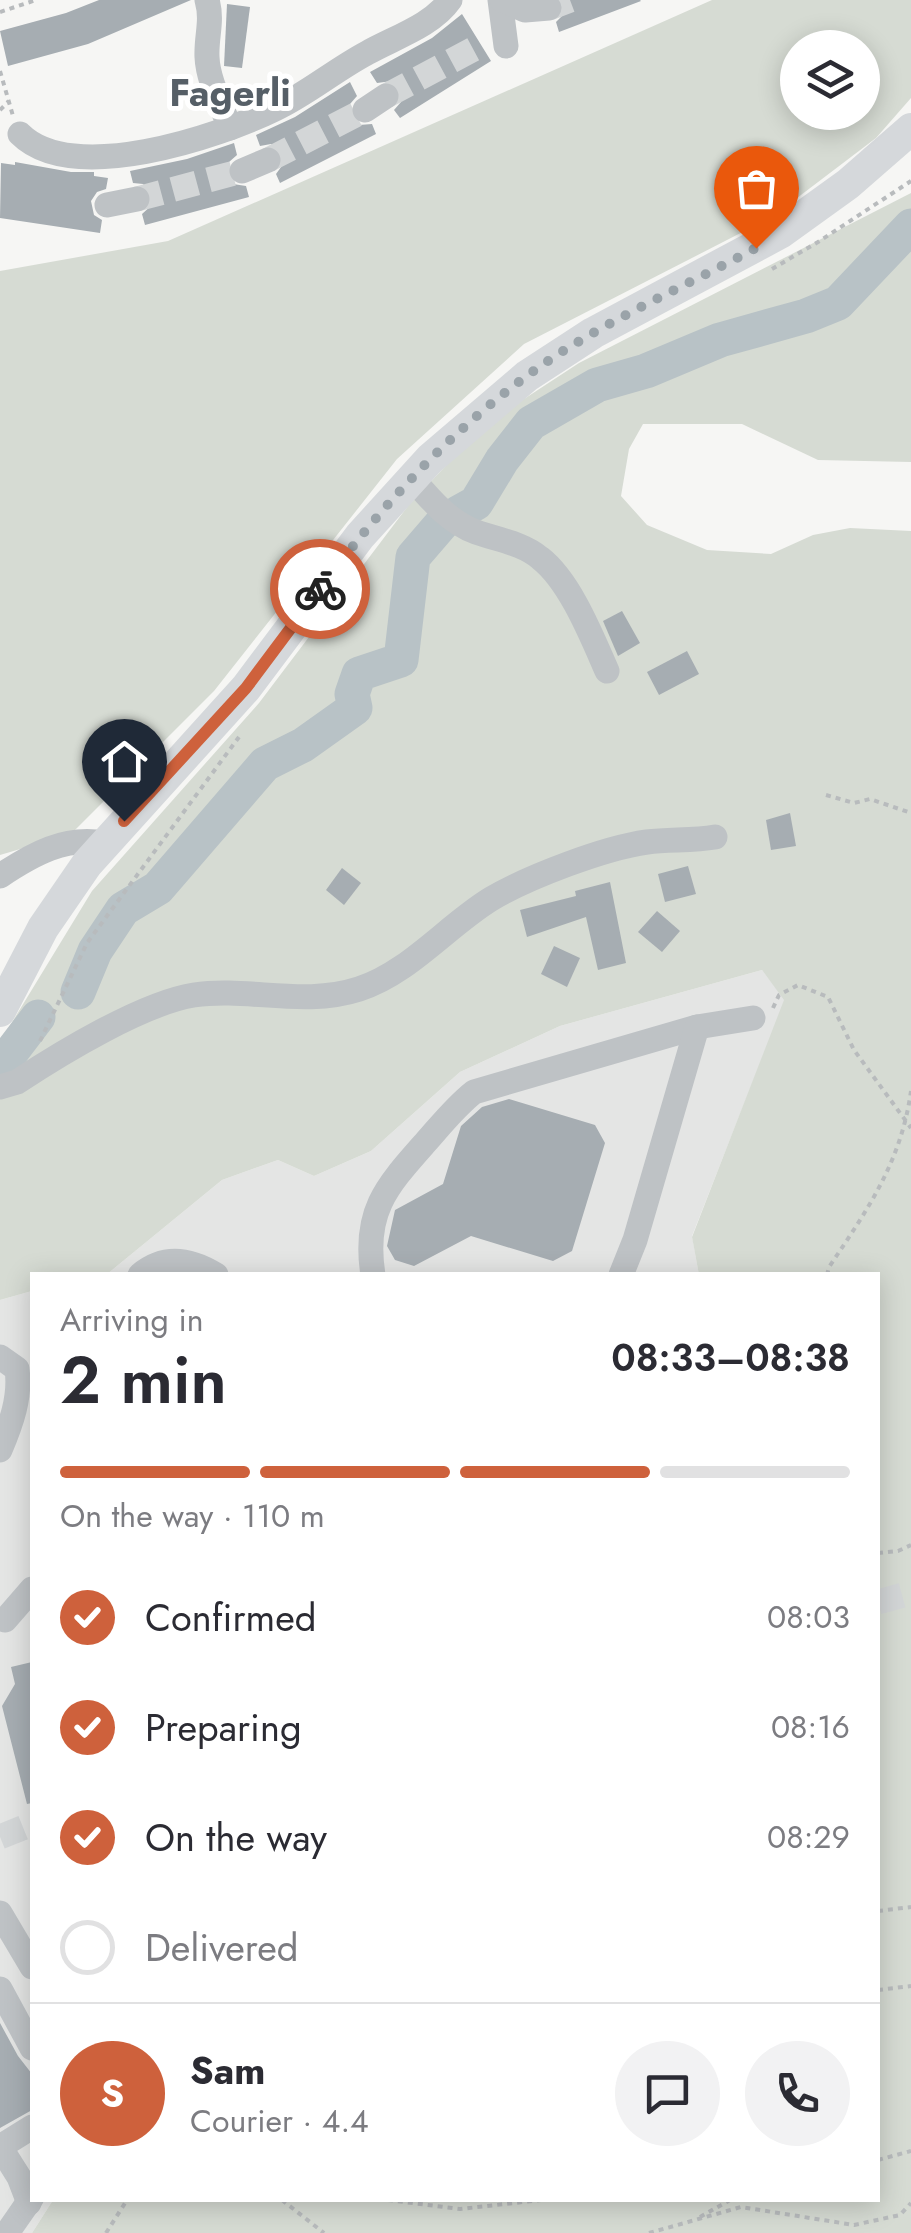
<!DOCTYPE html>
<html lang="en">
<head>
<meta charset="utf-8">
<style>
  body { margin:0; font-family:Jost,sans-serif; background:#f2f2f3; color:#2b2b33; height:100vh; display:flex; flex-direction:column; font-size:38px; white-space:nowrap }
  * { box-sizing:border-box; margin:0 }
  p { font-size:32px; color:#7c7c81 }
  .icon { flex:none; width:55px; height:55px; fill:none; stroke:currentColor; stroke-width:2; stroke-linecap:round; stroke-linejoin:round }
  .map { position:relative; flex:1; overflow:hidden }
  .sheet { position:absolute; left:30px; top:1272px; width:850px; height:930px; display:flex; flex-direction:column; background:#fff; border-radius:0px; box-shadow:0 5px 25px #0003 }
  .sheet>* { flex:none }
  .fabs { position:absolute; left:780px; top:30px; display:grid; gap:20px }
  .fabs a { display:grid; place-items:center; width:100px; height:100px; border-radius:50%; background:#fff; box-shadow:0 5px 25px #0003; font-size:50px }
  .pin { position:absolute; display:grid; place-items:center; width:85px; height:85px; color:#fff; margin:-102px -42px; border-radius:50% 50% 50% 0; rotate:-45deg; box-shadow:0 0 10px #0007 }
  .pin .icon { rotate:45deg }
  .courier { position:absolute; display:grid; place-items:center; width:100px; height:100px; margin:-50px; border:8px solid #ce613c; border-radius:50%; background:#fff; color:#222; box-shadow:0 2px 12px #0007 }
  .head em { font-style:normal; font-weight:600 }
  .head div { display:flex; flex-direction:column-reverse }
  .head { display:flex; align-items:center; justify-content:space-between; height:170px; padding:0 30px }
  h1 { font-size:65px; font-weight:600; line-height:75px }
  .bar { display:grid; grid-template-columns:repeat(4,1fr); gap:15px 10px; align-content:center; height:120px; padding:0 30px }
  .bar i { height:12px; border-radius:8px; background:#e1e1e2 }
  .bar .current { background:#ce613c }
  .bar p { grid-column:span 4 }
  .line { display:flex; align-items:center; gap:25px; padding:0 30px; border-top:2px solid #e1e1e2 }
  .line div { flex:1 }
  .round { display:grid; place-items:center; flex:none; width:105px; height:105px; border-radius:52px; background:#f2f2f3 }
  ol { padding:0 30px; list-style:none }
  li { display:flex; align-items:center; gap:30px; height:110px }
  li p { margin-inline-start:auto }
  li .icon { padding:10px; border-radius:50%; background:#ce613c; color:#fff; stroke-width:4 }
  li:last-child { color:#7c7c81 }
  li i { width:55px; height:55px; border:5px solid #e1e1e2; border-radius:50% }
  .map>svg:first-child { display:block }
  .built { fill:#e4e5e4 }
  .green { fill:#d6dbd3; fill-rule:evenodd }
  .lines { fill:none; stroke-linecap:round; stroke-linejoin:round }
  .river { stroke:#b8c2c6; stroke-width:35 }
  .building { fill:#a6adb2 }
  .minor-tunnel { stroke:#d3d6d7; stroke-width:25; stroke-dasharray:25 12; stroke-linecap:butt }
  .path { stroke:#b8bbbd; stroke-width:4; stroke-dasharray:5 5; stroke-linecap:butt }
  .minor { stroke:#bec2c5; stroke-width:25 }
  .major { stroke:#d5d8db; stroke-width:32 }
  .done { stroke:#9aa3a9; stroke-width:10; stroke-dasharray:0 18 }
  .route { stroke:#ce613c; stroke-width:12 }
  .labels { text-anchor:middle; stroke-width:10; stroke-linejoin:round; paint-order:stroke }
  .neighbourhood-label { font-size:38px; font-weight:bold; fill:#565f67; stroke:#fff }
</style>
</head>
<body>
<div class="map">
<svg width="911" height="2233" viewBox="0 0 911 2233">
  <rect width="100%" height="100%" fill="#f6f6f4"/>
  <g class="built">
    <path d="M762,970L785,1000L692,1236L699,1275H106L222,1180L278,1160L314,1176L371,1151L460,1072L560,1026Z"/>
    <path d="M32,1291V2200H53L32,2233H0V1300Z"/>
  </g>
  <g class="green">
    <path d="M712,0H911V98L876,138L772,217L524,344L397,459L214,691L71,834L0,855V271L168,241ZM798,48H862V112H798Z"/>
    <path d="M911,193V462L818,460L742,424H643L629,449L621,496L647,525L707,550L771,554L813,535L850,528L911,531V2233H32L53,2200H878V1275H699L692,1237L784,1000L762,970L560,1026L460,1072L371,1151L314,1176L278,1160L222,1180L106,1275H32V1291L0,1300V1042L92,891L259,703L408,506L483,426L579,363Z"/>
  </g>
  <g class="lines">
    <g class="river">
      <path d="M458,513L476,503L502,460L531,423L597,385L646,371L720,340L806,316L838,303L911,226"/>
      <path d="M78,992L95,951L123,909L158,888L265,764L303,745L355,708L352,694L359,674L401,660L413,557L444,521"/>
      <path d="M0,1067L38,1017"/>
    </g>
  </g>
  <g class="building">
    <path d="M99,0H191L88,44L8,66L0,31L66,13Z"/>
    <path d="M563,0H640L641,1L559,32L556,22L564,14Z"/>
    <path d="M227,4L250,7L242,68L224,66Z"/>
    <path d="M462,14L491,61L400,118L394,110L401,102L400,88L392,81L377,83L370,72L432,38Z"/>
    <path d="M350,82L357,96L350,104L351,118L359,125L372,124L376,134L280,183L276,174L284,163L282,153L271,144L260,146L256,135L295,117Z"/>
    <path d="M234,143L237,155L229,162L227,176L233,184L246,186L249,197L145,225L142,214L152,205L153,195L143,184L133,183L130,171L187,159Z"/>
    <path d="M15,162L71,172H94V176L108,178L106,189L97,192L91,201L94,215L102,220L100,233L0,218L1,163L15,165Z"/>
    <path d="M622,611L640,643L618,656L603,621Z"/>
    <path d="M687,651L699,674L659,695L647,672Z"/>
    <path d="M790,813L796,846L771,850L766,820Z"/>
    <path d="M688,866L696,894L665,902L658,874Z"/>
    <path d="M342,868L361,883L344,905L326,890Z"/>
    <path d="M610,882L626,963L598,970L586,917L527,937L520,910L576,896L575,891Z"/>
    <path d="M657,911L680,931L662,952L638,932Z"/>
    <path d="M554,946L580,958L567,987L541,974Z"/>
    <path d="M509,1099L595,1125L605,1143L572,1251L553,1261L471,1236L414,1266L395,1260L387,1246L395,1210L443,1184L461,1126L482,1107Z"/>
    <path d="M32,1662V1803L27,1804L2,1706L15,1684L11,1667Z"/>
    <path d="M0,2023L18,2056L32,2074V2110L0,2128Z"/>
  </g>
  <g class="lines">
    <g class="minor-tunnel">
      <path d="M549,8L570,0"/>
      <path d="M386,96L481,45"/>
      <path d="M268,160L365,110"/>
      <path d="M137,199L242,171"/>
      <path d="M878,1602L911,1593"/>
      <path d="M0,1837L32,1824"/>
    </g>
    <g class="path">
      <path d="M0,12L36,0"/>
      <path d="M0,71L13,116"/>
      <path d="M0,110L9,101"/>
      <path d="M772,269L818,242L911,181"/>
      <path d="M826,795L854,803L870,799L911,813"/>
      <path d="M773,1008L779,995L798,985L828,997L854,1050L911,1128"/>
      <path d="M40,1041L87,943L239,737"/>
      <path d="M827,1275L829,1267C868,1209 901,1162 911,1091"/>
      <path d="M878,1553L898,1551L911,1545"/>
      <path d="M878,1911L911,1907"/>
      <path d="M878,1990L911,1986"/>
      <path d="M878,2160L911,2151"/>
      <path d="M282,2200L324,2233"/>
      <path d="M388,2200L460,2209L541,2200"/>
      <path d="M700,2217L730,2200"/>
      <path d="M106,2233L127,2200"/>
      <path d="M649,2233L741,2207L854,2225L900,2215L911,2203"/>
    </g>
    <g class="minor">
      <path d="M207,0C213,21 206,36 207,57C208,81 222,106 230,128"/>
      <path d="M500,0L506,46"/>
      <path d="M502,0L525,10L549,8"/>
      <path d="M365,110L386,96"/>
      <path d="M20,134C72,186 218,137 275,109C307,94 335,70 367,53C393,38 432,26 450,0"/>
      <path d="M242,171L268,160"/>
      <path d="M107,205L137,199"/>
      <path d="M412,478C430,499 449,522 476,532C498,540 522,543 540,558C570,581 592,637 607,671"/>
      <path d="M0,876C33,854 65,836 104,843"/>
      <path d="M0,1087L17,1082C61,1053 143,1003 194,995C249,987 304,1007 359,989C409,973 447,926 491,899C528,877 604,848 647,842C669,839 692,841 715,837"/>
      <path d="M140,1275C165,1254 190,1259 216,1275"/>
      <path d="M373,1275C363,1212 386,1187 425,1143C441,1125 455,1107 474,1092L697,1027L753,1018"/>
      <path d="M621,1275L635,1240L697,1027"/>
      <path d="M0,1357L17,1369C21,1397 11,1424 0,1450"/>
      <path d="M5,1620L32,1589"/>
      <path d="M0,1913L32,1967"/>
      <path d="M0,1989L32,2048"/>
      <path d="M29,2203L19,2177L0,2147L32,2127"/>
      <path d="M7,2233L32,2197"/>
    </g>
    <path class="major" d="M0,1011L43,928L87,864L246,688L360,536L430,459L527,376L593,333L780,233L848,184L911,129"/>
  </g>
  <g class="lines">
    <path class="done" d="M320,589C387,498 465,415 560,353C623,313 691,283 756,248"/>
    <path class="route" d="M124,821L246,688L320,589"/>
  </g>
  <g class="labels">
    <g class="neighbourhood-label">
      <text x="230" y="106">Fagerli</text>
    </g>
  </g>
</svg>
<div class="fabs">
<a><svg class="icon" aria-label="layers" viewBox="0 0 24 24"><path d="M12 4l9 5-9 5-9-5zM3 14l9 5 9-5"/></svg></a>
</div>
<div class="pin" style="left:756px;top:248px;background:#ea580c"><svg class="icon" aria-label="bag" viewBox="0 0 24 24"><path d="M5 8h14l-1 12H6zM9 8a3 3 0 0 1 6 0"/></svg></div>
<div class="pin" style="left:124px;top:821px;background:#1f2937"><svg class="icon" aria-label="home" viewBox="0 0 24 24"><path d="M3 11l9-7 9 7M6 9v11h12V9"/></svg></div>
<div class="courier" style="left:320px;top:589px"><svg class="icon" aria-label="bike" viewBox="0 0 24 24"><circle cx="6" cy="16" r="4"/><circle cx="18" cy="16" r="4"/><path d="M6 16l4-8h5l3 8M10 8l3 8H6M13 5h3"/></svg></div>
<section class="sheet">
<div class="head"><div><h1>2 min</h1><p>Arriving in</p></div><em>08:33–08:38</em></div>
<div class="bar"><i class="current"></i><i class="current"></i><i class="current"></i><i></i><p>On the way · 110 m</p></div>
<ol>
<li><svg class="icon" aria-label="check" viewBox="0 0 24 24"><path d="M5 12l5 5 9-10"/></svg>Confirmed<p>08:03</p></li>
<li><svg class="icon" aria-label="check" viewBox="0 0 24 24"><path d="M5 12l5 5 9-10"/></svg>Preparing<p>08:16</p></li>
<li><svg class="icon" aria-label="check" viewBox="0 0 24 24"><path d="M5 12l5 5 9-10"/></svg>On the way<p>08:29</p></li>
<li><i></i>Delivered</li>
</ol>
<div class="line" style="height:180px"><b class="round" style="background:#ce613c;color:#fff">S</b><div><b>Sam</b><p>Courier · 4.4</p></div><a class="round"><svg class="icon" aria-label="chat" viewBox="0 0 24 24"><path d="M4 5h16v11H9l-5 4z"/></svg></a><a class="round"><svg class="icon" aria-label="phone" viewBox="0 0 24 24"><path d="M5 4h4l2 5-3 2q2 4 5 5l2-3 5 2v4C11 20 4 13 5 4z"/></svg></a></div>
</section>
</div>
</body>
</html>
